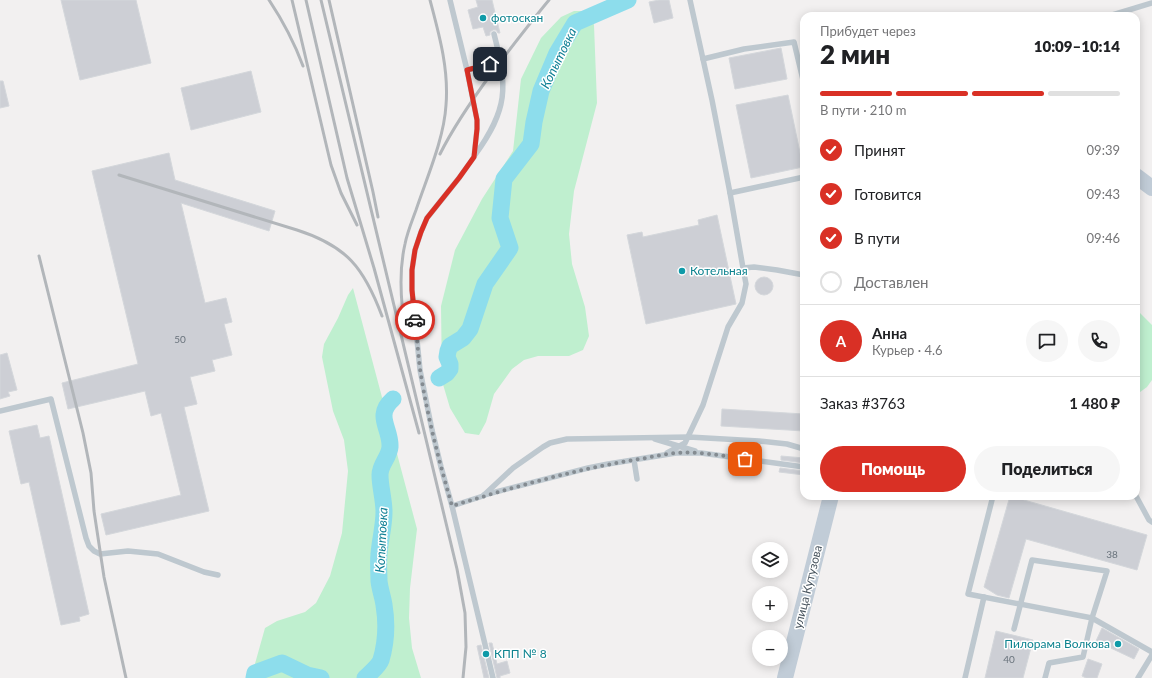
<!DOCTYPE html>
<html lang="ru">
<head>
<meta charset="utf-8">
<style>
  body { margin:0; font-family:Lato,sans-serif; background:#f6f6f6; color:#202124; height:100vh; display:flex; flex-direction:column; font-size:15px; white-space:nowrap }
  * { box-sizing:border-box; margin:0 }
  p { font-size:13px; color:#757577 }
  .icon { flex:none; width:22px; height:22px; fill:none; stroke:currentColor; stroke-width:2; stroke-linecap:round; stroke-linejoin:round }
  .map { position:relative; flex:1; overflow:hidden }
  .drawer { position:absolute; left:800px; top:12px; width:340px; height:488px; display:flex; flex-direction:column; background:#fff; border-radius:12px; box-shadow:0 2px 10px #0003 }
  .drawer>* { flex:none }
  .fabs { position:absolute; left:752px; top:542px; display:grid; gap:8px }
  .fabs a { display:grid; place-items:center; width:36px; height:36px; border-radius:50%; background:#fff; box-shadow:0 2px 10px #0003; font-size:20px }
  .pin { position:absolute; display:grid; place-items:center; width:34px; height:34px; color:#fff; margin:-17px; border-radius:8px; box-shadow:0 2px 6px #0006 }
  .courier { position:absolute; display:grid; place-items:center; width:40px; height:40px; margin:-20px; border:3px solid #d93025; border-radius:50%; background:#fff; color:#222; box-shadow:0 1px 5px #0007 }
  .overview em { font-style:normal; font-weight:800 }
  .overview div { display:flex; flex-direction:column-reverse }
  .overview { display:flex; align-items:center; justify-content:space-between; height:68px; padding:0 20px }
  h1 { font-size:26px; font-weight:800; line-height:30px }
  .bar { display:grid; grid-template-columns:repeat(4,1fr); gap:6px 4px; align-content:center; height:48px; padding:0 20px }
  .bar i { height:5px; border-radius:3px; background:#e0e0e0 }
  .bar .on { background:#d93025 }
  .bar p { grid-column:span 4 }
  .line { display:flex; align-items:center; gap:10px; padding:0 20px; border-top:1px solid #e0e0e0 }
  .line div { flex:1 }
  .round { display:grid; place-items:center; flex:none; width:42px; height:42px; border-radius:21px; background:#f6f6f6 }
  ol { padding:0 20px; list-style:none }
  li { display:flex; align-items:center; gap:12px; height:44px }
  li p { margin-inline-start:auto }
  li .icon { padding:4px; border-radius:50%; background:#d93025; color:#fff; stroke-width:4 }
  li:last-child { color:#757577 }
  li i { width:22px; height:22px; border:2px solid #e0e0e0; border-radius:50% }
  .action { display:flex; gap:8px; margin-top:auto; padding:8px 20px }
  .action a { flex:1; height:46px; border-radius:24px; background:#d93025; color:#fff; font-size:16px; font-weight:800; line-height:46px; text-align:center }
  .action a+a { background:#f6f6f6; color:#202124 }
  .map>svg:first-child { display:block }
  .green { fill:#bfefcf }
  .lines { fill:none; stroke-linecap:round; stroke-linejoin:round }
  .river { stroke:#8dddec; stroke-width:17 }
  .building { fill:#cdcfd5; stroke:#d4d7db }
  .lane { stroke:#bec8cf; stroke-width:5.5 }
  .secondary { stroke:#c1ccd7; stroke-width:16 }
  .rail { stroke:#b2b6ba; stroke-width:3 }
  .done { stroke:#848b91; stroke-width:4; stroke-dasharray:0 7.2 }
  .route { stroke:#d93025; stroke-width:5 }
  .culture-dot { fill:#0f9aa8; stroke:#fff; stroke-width:1.5 }
  .labels { text-anchor:middle; stroke-width:3; stroke-linejoin:round; paint-order:stroke }
  .number-label { font-size:10px; fill:#69737c }
  .culture-label { font-size:12px; fill:#0d838f; stroke:#fff; text-anchor:start }
  .street-label { font-size:12px; fill:#48545e; stroke:#fff }
  .water-label { font-size:13px; font-style:italic; fill:#0e7f95; stroke:#fff }
</style>
</head>
<body>
<div class="map">
<svg width="1152" height="678" viewBox="0 0 1152 678">
  <rect width="100%" height="100%" fill="#f2f0f0"/>
  <g class="green">
    <path d="M574,11H589L594,25L597,103L574,191L569,234L572,264L585,307L589,336L583,350L569,356H538L524,360L512,369L494,394L486,422L479,435L465,433L450,408L442,381L441,306L455,250L482,199L513,151L521,79L541,38L561,17Z"/>
    <path d="M353,288L417,529L410,588L409,618L412,648L421,678H251L265,628L277,621L305,612L316,603L330,576L342,533L348,471L344,440L333,411L322,357L324,344L338,318L348,295Z"/>
    <path d="M1136,309L1152,325V380L1147,387L1136,395Z"/>
  </g>
  <g class="lines">
    <g class="river">
      <path d="M439,378L447,373L450,369V364L447,357L448,351L450,346L463,338L470,329L485,284L510,248L500,218L504,179L531,144L534,122L541,91L557,53L575,23L628,0"/>
      <path d="M254,678L255,673L282,663L307,675L321,678"/>
      <path d="M365,678C370,673 379,666 381,660C386,643 387,623 384,605C383,597 380,590 379,581C379,573 378,563 379,554C380,540 384,526 384,512C384,499 380,487 380,475C380,464 389,458 390,447C391,428 374,416 393,399"/>
    </g>
  </g>
  <g class="building">
    <path d="M61,0H136L151,63L80,80Z"/>
    <path d="M476,0H492L500,33H498L496,30H493L490,32V35L486,36L483,27L473,29L468,10L478,7Z"/>
    <path d="M659,0H669L673,18L654,23L649,2Z"/>
    <path d="M781,48L787,79L735,89L729,58Z"/>
    <path d="M251,71L261,112L191,130L181,88Z"/>
    <path d="M0,81H3L9,106L0,108Z"/>
    <path d="M788,95L803,167L751,178L736,105Z"/>
    <path d="M169,153L175,180L275,211L269,231L181,203L205,303L226,298L232,322L224,324L232,355L212,360L215,371L190,377L197,404L184,407L209,511L106,535L101,514L181,495L161,413L151,416L145,391L68,409L62,383L138,364L92,171Z"/>
    <path d="M717,215L736,304L646,324L627,235L642,232L643,237L699,225L698,220Z"/>
    <circle cx="764" cy="286" r="9"/>
    <path d="M7,353L17,390L8,392L10,396L0,399V355Z"/>
    <path d="M722,409L804,414V431L721,426Z"/>
    <path d="M37,425L40,438L49,436L89,614L79,617L80,621L61,625L29,482L21,484L9,431Z"/>
    <path d="M781,456L804,458V463L781,460Z"/>
    <path d="M780,468L804,471V475L779,472Z"/>
    <path d="M1010,496L1147,535L1137,570L1026,539L1009,598L997,595L984,587Z"/>
    <path d="M1102,628L1139,649L1134,659L1096,641Z"/>
    <path d="M996,631L1033,640L1023,678H985Z"/>
    <path d="M489,643H492L497,664L507,661L510,673L500,676V678H497Z"/>
    <path d="M481,645L489,678H484L477,646Z"/>
    <path d="M1088,659L1102,664L1097,678H1086L1082,676Z"/>
  </g>
  <g class="lines">
    <g class="lane">
      <path d="M450,0L467,70L477,120V129L474,157L459,178L427,218L421,232L415,250L412,270V290L420,370L432,430L441,467L452,506L493,678"/>
      <path d="M690,0L712,100L730,193L743,268"/>
      <path d="M1109,16L1152,3"/>
      <path d="M703,59L744,49L794,42L804,84"/>
      <path d="M467,70C480,67 491,67 499,56"/>
      <path d="M475,155C508,109 508,88 494,34"/>
      <path d="M730,193L804,177"/>
      <path d="M0,411L51,399L86,538L89,546L94,551L100,554L128,551L158,554L204,572L218,575"/>
      <path d="M655,439L695,451"/>
      <path d="M667,453L685,443L703,405L728,327L742,303L746,284L743,268L754,267L777,270L804,275"/>
      <path d="M634,460L637,479"/>
      <path d="M484,495L588,468L608,464L676,453H701L804,467"/>
      <path d="M993,496L968,594L1092,618L1152,652"/>
      <path d="M1136,496L1149,520L1152,522"/>
      <path d="M452,506L483,496L513,468L543,447L550,443L567,439L689,437L759,441L787,444L804,449"/>
      <path d="M1014,629L1032,560L1107,571L1092,618L1083,657L1049,663L1045,678"/>
      <path d="M965,678L984,597"/>
      <path d="M1138,678L1152,655"/>
    </g>
    <g class="secondary">
      <path d="M1136,176L1152,188"/>
      <path d="M785,678L831,496"/>
    </g>
    <g class="rail">
      <path d="M269,0C283,21 294,42 303,66"/>
      <path d="M292,0L331,165L341,193L357,225"/>
      <path d="M306,0L347,178L374,268L419,433"/>
      <path d="M321,0L457,569L465,613L466,647L463,678"/>
      <path d="M329,0L373,192L378,217"/>
      <path d="M440,154C454,126 472,100 491,74C510,49 529,24 549,0"/>
      <path d="M119,175L297,230C347,246 364,268 382,316"/>
      <path d="M39,256L83,433L91,473L94,511L104,577L126,678"/>
      <path d="M406,335C401,306 398,274 405,244C407,233 412,221 416,210C427,177 444,139 446,105C449,69 439,34 430,0"/>
    </g>
  </g>
  <g class="lines">
    <path class="done" d="M415,320C417,336 418,353 420,369C427,415 439,461 452,506C514,487 576,469 640,459C652,457 664,454 676,453C699,451 722,456 745,459"/>
    <path class="route" d="M415,320L412,290V270L415,250L421,232L427,218L459,178L474,157L477,129V120L467,70L490,64"/>
  </g>
  <g class="culture-dot">
    <circle cx="483" cy="18" r="4"/>
    <circle cx="682" cy="271" r="4"/>
    <circle cx="1118" cy="644" r="4"/>
    <circle cx="486" cy="654" r="4"/>
  </g>
  <g class="labels">
    <g class="number-label">
      <text x="180" y="343">50</text>
      <text x="1112" y="558">38</text>
      <text x="1009" y="663">40</text>
    </g>
    <g class="culture-label">
      <text x="491" y="22">фотоскан</text>
      <text x="690" y="275">Котельная</text>
      <text x="1110" y="648" text-anchor="end">Пилорама Волкова</text>
      <text x="494" y="658">КПП № 8</text>
    </g>
    <g class="street-label">
      <text transform="translate(808 587) rotate(-76)" y="4">улица Кутузова</text>
    </g>
    <g class="water-label">
      <text transform="translate(558 58) rotate(-64)" y="5">Копытовка</text>
      <text transform="translate(381 540) rotate(-87)" y="5">Копытовка</text>
    </g>
  </g>
</svg>
<div class="fabs">
<a><svg class="icon" aria-label="layers" viewBox="0 0 24 24"><path d="M12 4l9 5-9 5-9-5zM3 14l9 5 9-5"/></svg></a>
<a>+</a>
<a>−</a>
</div>
<div class="pin" style="left:745px;top:459px;background:#ea580c"><svg class="icon" aria-label="bag" viewBox="0 0 24 24"><path d="M5 8h14l-1 12H6zM9 8a3 3 0 0 1 6 0"/></svg></div>
<div class="pin" style="left:490px;top:64px;background:#1f2937"><svg class="icon" aria-label="home" viewBox="0 0 24 24"><path d="M3 11l9-7 9 7M6 9v11h12V9"/></svg></div>
<div class="courier" style="left:415px;top:320px"><svg class="icon" aria-label="car" viewBox="0 0 24 24"><path d="M5 17H2v-5l4-1 3-4h7l3 4 3 1v5h-3M9 17h6M6 11h13"/><circle cx="7" cy="17" r="2"/><circle cx="17" cy="17" r="2"/></svg></div>
<section class="drawer">
<div class="overview"><div><h1>2 мин</h1><p>Прибудет через</p></div><em>10:09–10:14</em></div>
<div class="bar"><i class="on"></i><i class="on"></i><i class="on"></i><i></i><p>В пути · 210 m</p></div>
<ol>
<li><svg class="icon" aria-label="check" viewBox="0 0 24 24"><path d="M5 12l5 5 9-10"/></svg>Принят<p>09:39</p></li>
<li><svg class="icon" aria-label="check" viewBox="0 0 24 24"><path d="M5 12l5 5 9-10"/></svg>Готовится<p>09:43</p></li>
<li><svg class="icon" aria-label="check" viewBox="0 0 24 24"><path d="M5 12l5 5 9-10"/></svg>В пути<p>09:46</p></li>
<li><i></i>Доставлен</li>
</ol>
<div class="line" style="height:72px"><b class="round" style="background:#d93025;color:#fff">А</b><div><b>Анна</b><p>Курьер · 4.6</p></div><a class="round"><svg class="icon" aria-label="chat" viewBox="0 0 24 24"><path d="M4 5h16v11H9l-5 4z"/></svg></a><a class="round"><svg class="icon" aria-label="phone" viewBox="0 0 24 24"><path d="M5 4h4l2 5-3 2q2 4 5 5l2-3 5 2v4C11 20 4 13 5 4z"/></svg></a></div>
<div class="line" style="height:52px"><div>Заказ #3763</div><b>1 480 ₽</b></div>
<div class="action"><a>Помощь</a><a>Поделиться</a></div>
</section>
</div>
</body>
</html>
